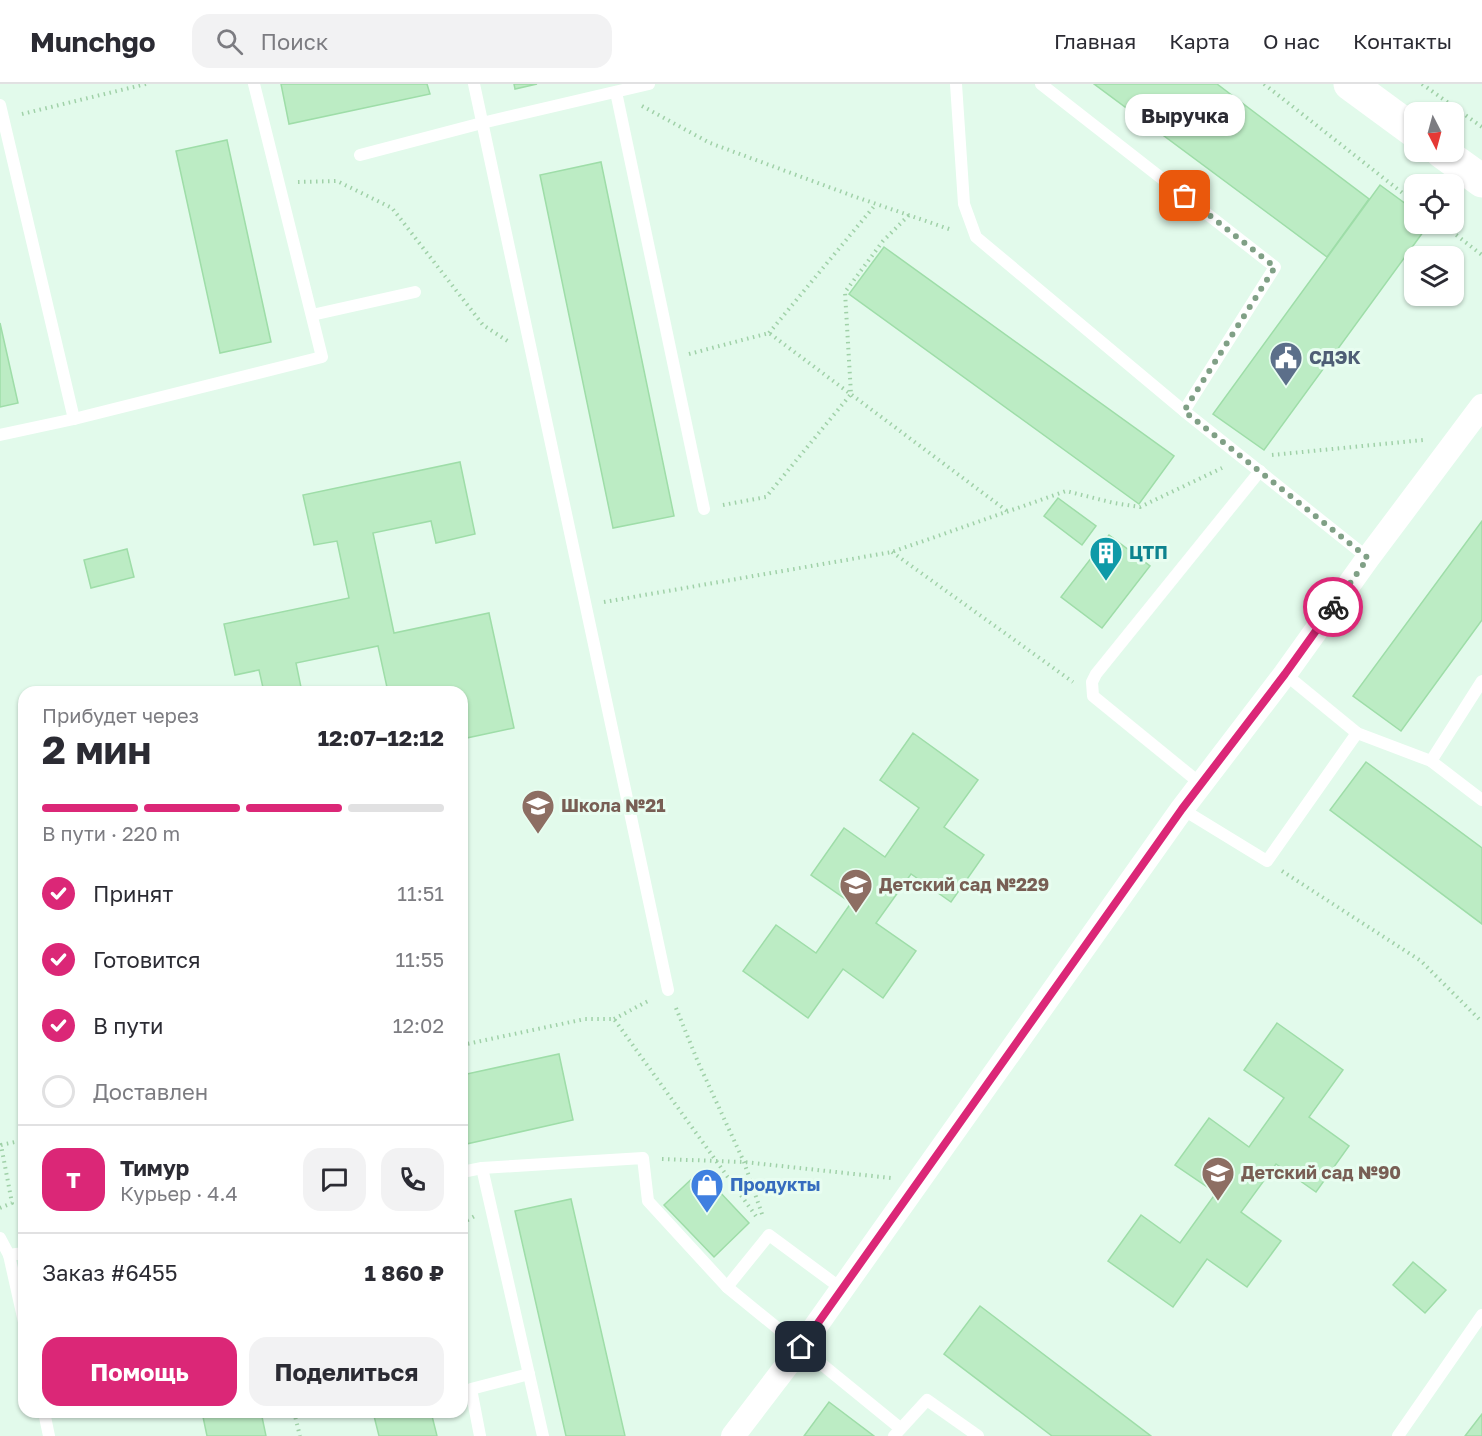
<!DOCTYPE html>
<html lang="ru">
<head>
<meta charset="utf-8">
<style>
  body { margin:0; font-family:"Golos Text",sans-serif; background:#f2f2f3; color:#2b2b33; height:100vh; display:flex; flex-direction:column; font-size:22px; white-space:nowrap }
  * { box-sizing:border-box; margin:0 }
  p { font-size:20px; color:#7c7c81 }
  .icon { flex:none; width:33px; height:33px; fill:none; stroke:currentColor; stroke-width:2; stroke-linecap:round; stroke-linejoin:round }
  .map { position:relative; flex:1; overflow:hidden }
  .panel { position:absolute; left:18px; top:602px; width:450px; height:732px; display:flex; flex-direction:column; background:#fff; border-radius:18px; box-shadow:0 2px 4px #0004 }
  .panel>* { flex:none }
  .needle { width:39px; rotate:174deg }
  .fabs { position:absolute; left:1404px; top:18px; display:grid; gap:12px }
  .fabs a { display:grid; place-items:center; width:60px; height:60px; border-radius:12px; background:#fff; box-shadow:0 2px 4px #0004; font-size:30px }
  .pin { position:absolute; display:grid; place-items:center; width:51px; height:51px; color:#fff; margin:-26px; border-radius:12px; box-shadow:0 3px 9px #0006 }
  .courier { position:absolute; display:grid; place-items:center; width:60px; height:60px; margin:-30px; border:4px solid #db2777; border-radius:50%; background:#fff; color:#222; box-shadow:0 2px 8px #0007 }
  .bubble { position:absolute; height:42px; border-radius:18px; background:#fff; box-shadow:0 2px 4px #0004; font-size:20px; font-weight:700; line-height:42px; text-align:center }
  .summary em { font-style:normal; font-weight:700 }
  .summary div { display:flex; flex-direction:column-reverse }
  .summary { display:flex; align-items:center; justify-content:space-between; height:102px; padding:0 24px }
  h1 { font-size:39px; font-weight:700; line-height:45px }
  .bar { display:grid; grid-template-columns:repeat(4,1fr); gap:9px 6px; align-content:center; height:72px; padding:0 24px }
  .bar i { height:8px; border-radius:4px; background:#e1e1e2 }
  .bar .selected { background:#db2777 }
  .bar p { grid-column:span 4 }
  .line { display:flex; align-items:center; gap:15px; padding:0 24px; border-top:2px solid #e1e1e2 }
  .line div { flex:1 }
  .round { display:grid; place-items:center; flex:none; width:63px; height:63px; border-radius:18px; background:#f2f2f3 }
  ol { padding:0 24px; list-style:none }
  li { display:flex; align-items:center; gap:18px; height:66px }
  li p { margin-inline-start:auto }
  li .icon { padding:6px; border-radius:50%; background:#db2777; color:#fff; stroke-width:4 }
  li:last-child { color:#7c7c81 }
  li i { width:33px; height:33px; border:3px solid #e1e1e2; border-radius:50% }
  .primary-button { display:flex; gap:12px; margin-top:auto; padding:12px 24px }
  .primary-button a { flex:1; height:69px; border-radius:18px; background:#db2777; color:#fff; font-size:24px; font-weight:700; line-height:69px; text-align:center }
  .primary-button a+a { background:#f2f2f3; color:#2b2b33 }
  header { display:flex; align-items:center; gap:36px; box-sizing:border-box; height:84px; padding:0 30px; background:#fff; border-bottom:2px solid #e1e1e2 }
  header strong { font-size:28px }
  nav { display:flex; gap:33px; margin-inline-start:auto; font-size:21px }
  .search { width:420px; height:54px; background:#f2f2f3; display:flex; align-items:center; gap:15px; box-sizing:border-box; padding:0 21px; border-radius:18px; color:#7c7c81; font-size:22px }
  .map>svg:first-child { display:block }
  .building { fill:#bcecc4; stroke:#9edda8; stroke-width:1.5 }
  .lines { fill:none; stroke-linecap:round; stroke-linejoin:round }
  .path { stroke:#a0d1a8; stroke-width:4; stroke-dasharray:1.5 4.5; stroke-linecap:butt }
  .lane { stroke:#fff; stroke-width:12 }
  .street { stroke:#fff; stroke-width:24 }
  .secondary { stroke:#fff; stroke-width:33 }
  .done { stroke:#80a086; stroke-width:6; stroke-dasharray:0 10.8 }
  .route { stroke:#db2777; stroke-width:8 }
  .labels { text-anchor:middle; stroke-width:6; stroke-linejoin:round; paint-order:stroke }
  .service-label { font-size:18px; font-weight:bold; fill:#4e5e75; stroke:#e8fdf0; text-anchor:start }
  .culture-label { font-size:18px; font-weight:bold; fill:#0d838f; stroke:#e8fdf0; text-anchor:start }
  .education-label { font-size:18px; font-weight:bold; fill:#785e54; stroke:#e8fdf0; text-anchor:start }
  .shop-label { font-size:18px; font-weight:bold; fill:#366cbe; stroke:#e8fdf0; text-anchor:start }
</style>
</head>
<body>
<header>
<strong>Munchgo</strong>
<div class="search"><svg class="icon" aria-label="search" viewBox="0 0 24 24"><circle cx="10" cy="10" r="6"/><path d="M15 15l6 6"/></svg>Поиск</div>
<nav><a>Главная</a><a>Карта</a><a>О нас</a><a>Контакты</a></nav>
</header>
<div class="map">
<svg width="1482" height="1352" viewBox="0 0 1482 1352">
  <rect width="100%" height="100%" fill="#e2faeb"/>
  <g class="building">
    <path d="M281,0H427L430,10L289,40Z"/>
    <path d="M514,0H537L515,5Z"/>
    <path d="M1094,0H1217L1369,115L1327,173Z"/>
    <path d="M227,56L271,258L220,269L176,67Z"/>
    <path d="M601,78L674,432L613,444L540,91Z"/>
    <path d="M1380,101L1414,126V140H1429L1264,366L1213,330Z"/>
    <path d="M884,163L1174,372L1139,420L849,210Z"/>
    <path d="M0,239L18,319L0,323Z"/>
    <path d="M460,378L475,450L436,459L431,437L373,449L394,549L489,529L514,644L462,655V608H388L378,562L296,579L302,608H264L259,586L235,591L224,540L349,514L337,457L314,461L303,411Z"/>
    <path d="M1058,414L1096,442L1082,461L1044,432Z"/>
    <path d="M1482,437V536L1401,647L1353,612Z"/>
    <path d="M1109,451L1150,482L1102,544L1061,513Z"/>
    <path d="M127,465L134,493L91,504L84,476Z"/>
    <path d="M913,649L978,696L944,743L984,771L951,818L911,790L876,839L916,867L883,914L843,885L808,934L743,887L776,841L816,869L851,819L811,791L844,744L885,773L919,724L880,696Z"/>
    <path d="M1366,678L1482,764V840L1330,726Z"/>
    <path d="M1277,939L1343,986L1309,1033L1349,1062L1316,1108L1276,1080L1241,1128L1281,1157L1247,1203L1207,1175L1173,1223L1108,1177L1141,1131L1180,1159L1216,1109L1175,1081L1209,1034L1249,1063L1284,1014L1244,986Z"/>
    <path d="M559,970L573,1036L462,1061V991Z"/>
    <path d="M700,1087L749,1139L714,1173L664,1121Z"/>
    <path d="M571,1115L625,1352H566L515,1127Z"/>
    <path d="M1413,1178L1446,1206L1425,1229L1393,1201Z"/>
    <path d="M980,1222L1151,1352H1052L944,1270Z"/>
    <path d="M829,1318L874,1352H804Z"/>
    <path d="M202,1328H261L266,1352H207Z"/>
    <path d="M373,1328H431L437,1352H379Z"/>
    <path d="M1482,1330V1352H1465Z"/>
  </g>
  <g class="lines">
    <g class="path">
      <path d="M1264,0L1414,118"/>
      <path d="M1422,0L1482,43"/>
      <path d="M642,22L710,59L853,112L952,146"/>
      <path d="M22,30L146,0"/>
      <path d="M298,98L337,97L392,124L483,241L509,258"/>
      <path d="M1442,140L1482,171"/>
      <path d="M769,249L876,120"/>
      <path d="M689,270L769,249L1007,427"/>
      <path d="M1272,371L1423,356"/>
      <path d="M723,421L766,413L851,310L845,208L883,157L909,131"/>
      <path d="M892,468L1073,598"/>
      <path d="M604,518L892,468L1066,407L1114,419L1140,423L1222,384"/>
      <path d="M1282,787L1421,877L1482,938"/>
      <path d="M676,924L698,978L744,1078L763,1133"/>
      <path d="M614,935L650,916"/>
      <path d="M462,961L585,935H614L758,1135"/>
      <path d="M662,1075L744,1078L891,1094"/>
      <path d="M0,1124L12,1119L1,1061L24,1056"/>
      <path d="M462,1139L475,1132"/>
      <path d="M294,1328L300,1352"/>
    </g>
    <g class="lane">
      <path d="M474,0L668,906"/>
      <path d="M956,0L964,120L976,153L1184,327L1368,474"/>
      <path d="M1041,0L1275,183L1184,327"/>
      <path d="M616,8L704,425"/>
      <path d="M0,21L74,335"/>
      <path d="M360,71L482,39L649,0"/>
      <path d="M312,231L415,208"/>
      <path d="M0,351L74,335L322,273L254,0"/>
      <path d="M1285,590L1357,649L1431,677"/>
      <path d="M1482,597L1431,677L1482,716"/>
      <path d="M1201,700L1093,612L1092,598L1096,590L1260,387"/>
      <path d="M1182,725L1267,777L1357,649"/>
      <path d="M482,1084L543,1352"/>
      <path d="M462,1088L482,1084L643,1074L648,1117L727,1203L900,1344"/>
      <path d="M0,1154L9,1171L24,1169"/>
      <path d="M9,1171L24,1238"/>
      <path d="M727,1203L769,1151L842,1205"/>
      <path d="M44,1328L49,1352"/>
      <path d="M480,1352L471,1305L529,1290"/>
      <path d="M894,1352L927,1316L978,1352"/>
      <path d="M1398,1352L1482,1231"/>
    </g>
    <path class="street" d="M733,1352L801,1263L1182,725L1285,590L1368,474L1482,322"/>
    <g class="secondary">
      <path d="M1350,0L1414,47"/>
      <path d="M1442,68L1482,97"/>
    </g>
  </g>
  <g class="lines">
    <path class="done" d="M1185,112L1275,183L1184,327L1368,474L1333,523"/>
    <path class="route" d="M801,1263L1182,725L1285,590L1333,523"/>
  </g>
  <defs>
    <g id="civic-pin" transform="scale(1.725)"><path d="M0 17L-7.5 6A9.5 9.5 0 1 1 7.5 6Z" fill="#5c6f8a" stroke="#e8fdf0"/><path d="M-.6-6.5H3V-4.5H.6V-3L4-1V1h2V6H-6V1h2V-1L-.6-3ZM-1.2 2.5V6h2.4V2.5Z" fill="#fff"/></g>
    <g id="building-pin" transform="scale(1.725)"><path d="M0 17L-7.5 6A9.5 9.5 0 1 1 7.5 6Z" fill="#0f9aa8" stroke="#e8fdf0"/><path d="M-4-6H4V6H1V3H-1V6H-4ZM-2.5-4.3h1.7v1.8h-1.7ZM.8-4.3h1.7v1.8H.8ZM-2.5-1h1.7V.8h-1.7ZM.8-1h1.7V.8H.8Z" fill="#fff"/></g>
    <g id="school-pin" transform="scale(1.725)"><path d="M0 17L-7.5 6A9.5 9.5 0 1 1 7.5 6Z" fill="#8d6e63" stroke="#e8fdf0"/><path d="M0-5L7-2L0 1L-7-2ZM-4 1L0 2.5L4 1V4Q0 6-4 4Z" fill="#fff"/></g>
    <g id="shop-pin" transform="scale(1.725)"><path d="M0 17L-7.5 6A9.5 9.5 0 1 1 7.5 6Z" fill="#3f7fe0" stroke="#e8fdf0"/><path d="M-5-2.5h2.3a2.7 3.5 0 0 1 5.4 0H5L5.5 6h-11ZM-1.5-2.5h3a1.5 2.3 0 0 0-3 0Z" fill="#fff"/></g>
  </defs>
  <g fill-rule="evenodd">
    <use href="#civic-pin" x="1286" y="274"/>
    <use href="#building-pin" x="1106" y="469"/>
    <use href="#school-pin" x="538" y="722"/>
    <use href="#school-pin" x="856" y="801"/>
    <use href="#school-pin" x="1218" y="1089"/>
    <use href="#shop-pin" x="707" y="1101"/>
  </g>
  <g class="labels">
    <g class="service-label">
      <text x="1309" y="280">СДЭК</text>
    </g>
    <g class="culture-label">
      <text x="1129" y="475">ЦТП</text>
    </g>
    <g class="education-label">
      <text x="561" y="728">Школа №21</text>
      <text x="879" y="807">Детский сад №229</text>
      <text x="1241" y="1095">Детский сад №90</text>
    </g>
    <g class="shop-label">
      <text x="730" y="1107">Продукты</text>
    </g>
  </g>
</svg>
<div class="fabs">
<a><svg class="needle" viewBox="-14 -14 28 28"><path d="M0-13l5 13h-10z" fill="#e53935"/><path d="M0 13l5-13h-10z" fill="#7c7c81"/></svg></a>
<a><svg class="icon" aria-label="locate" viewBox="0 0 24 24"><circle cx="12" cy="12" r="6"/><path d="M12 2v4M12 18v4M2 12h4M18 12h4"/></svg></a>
<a><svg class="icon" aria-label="layers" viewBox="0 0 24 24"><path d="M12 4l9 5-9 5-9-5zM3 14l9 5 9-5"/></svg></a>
</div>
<div class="pin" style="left:1185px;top:112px;background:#ea580c"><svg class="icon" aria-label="bag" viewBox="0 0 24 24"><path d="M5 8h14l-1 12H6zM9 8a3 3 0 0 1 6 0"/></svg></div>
<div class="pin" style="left:801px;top:1263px;background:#1f2937"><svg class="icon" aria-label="home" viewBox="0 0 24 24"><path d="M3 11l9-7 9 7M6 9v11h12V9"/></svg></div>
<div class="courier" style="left:1333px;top:523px"><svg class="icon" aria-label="bike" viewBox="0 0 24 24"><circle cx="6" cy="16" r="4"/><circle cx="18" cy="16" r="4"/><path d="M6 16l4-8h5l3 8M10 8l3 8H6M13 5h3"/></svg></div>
<div class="bubble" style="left:1125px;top:10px;width:120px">Выручка</div>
<section class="panel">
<div class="summary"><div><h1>2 мин</h1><p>Прибудет через</p></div><em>12:07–12:12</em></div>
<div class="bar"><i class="selected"></i><i class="selected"></i><i class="selected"></i><i></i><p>В пути · 220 m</p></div>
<ol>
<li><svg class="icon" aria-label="check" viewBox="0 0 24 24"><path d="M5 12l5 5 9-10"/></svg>Принят<p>11:51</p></li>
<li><svg class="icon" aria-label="check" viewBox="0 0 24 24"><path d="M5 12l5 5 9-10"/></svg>Готовится<p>11:55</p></li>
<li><svg class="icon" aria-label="check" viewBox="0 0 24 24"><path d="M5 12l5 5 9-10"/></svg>В пути<p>12:02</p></li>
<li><i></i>Доставлен</li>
</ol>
<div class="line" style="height:108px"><b class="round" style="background:#db2777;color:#fff">Т</b><div><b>Тимур</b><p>Курьер · 4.4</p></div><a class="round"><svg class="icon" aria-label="chat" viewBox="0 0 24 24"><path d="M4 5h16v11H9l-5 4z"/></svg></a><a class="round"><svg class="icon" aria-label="phone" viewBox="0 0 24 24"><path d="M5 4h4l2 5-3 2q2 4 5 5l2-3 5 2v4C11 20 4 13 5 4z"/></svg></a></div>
<div class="line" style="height:78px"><div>Заказ #6455</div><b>1 860 ₽</b></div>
<div class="primary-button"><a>Помощь</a><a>Поделиться</a></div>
</section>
</div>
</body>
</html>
